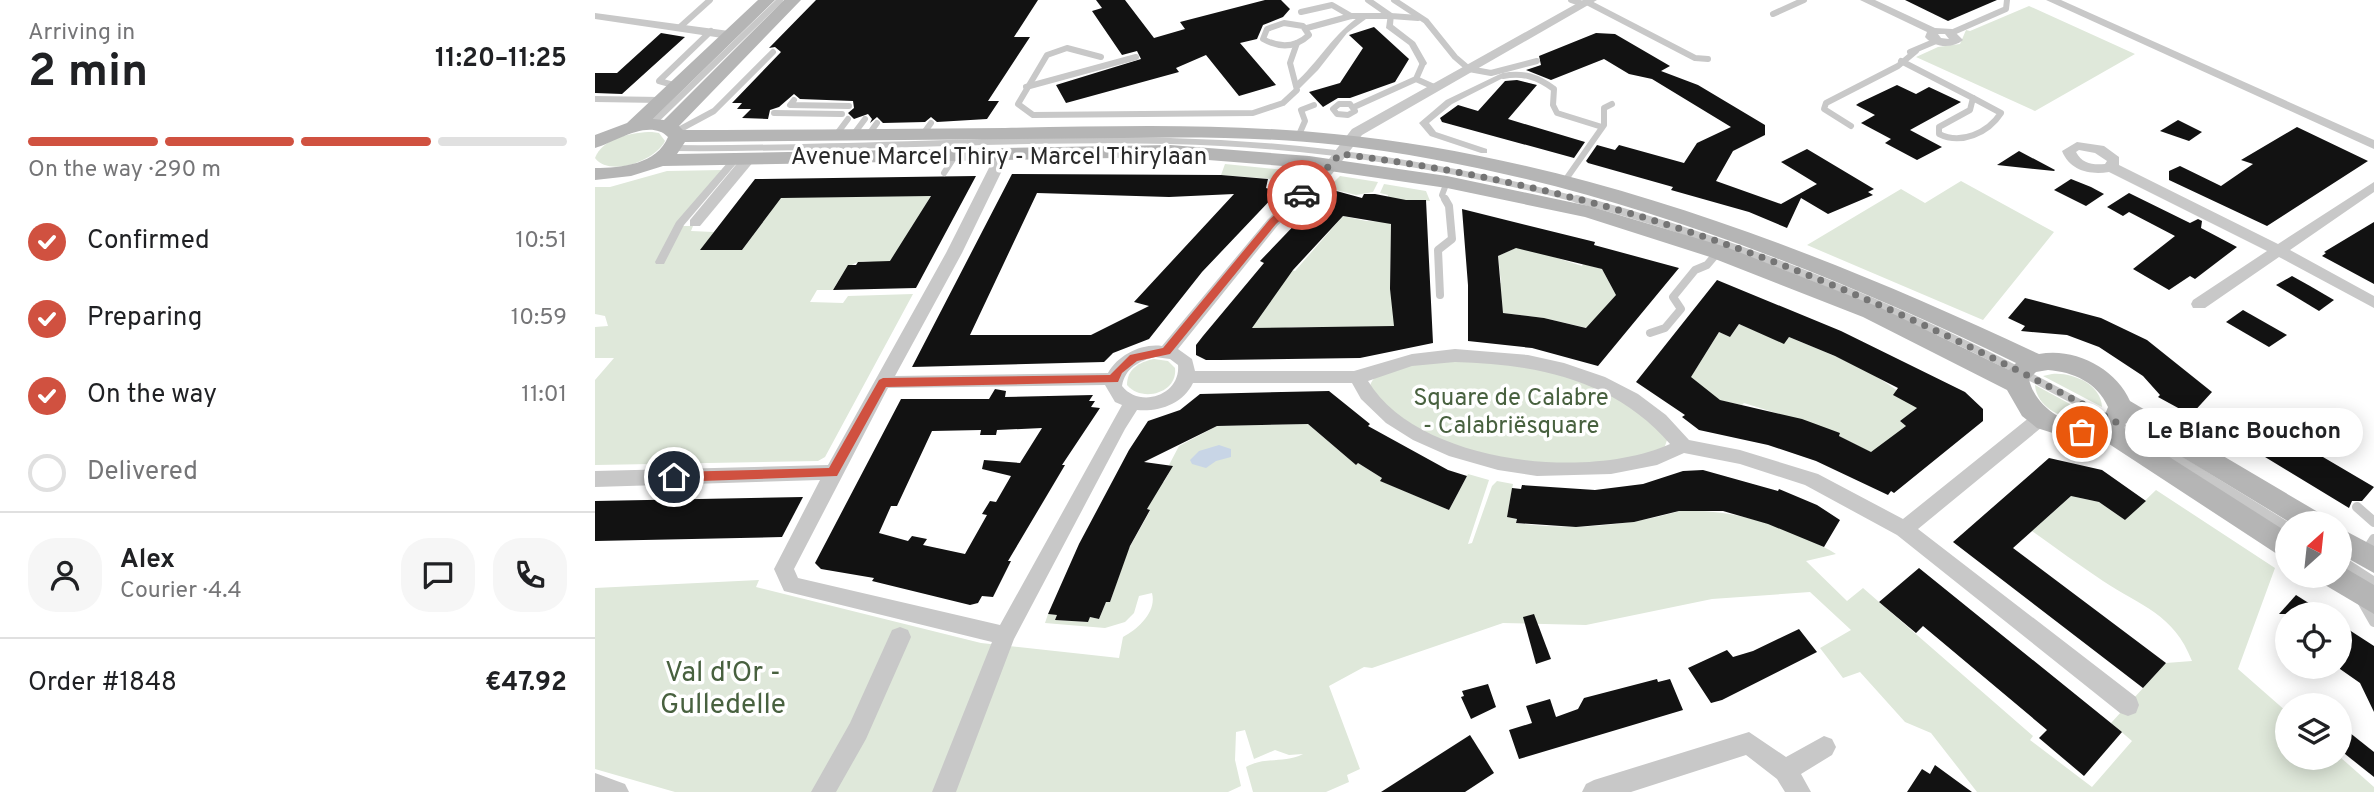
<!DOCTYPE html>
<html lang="en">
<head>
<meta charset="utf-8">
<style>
  body { margin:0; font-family:Overpass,sans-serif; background:#f6f6f6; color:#202124; height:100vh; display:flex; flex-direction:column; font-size:26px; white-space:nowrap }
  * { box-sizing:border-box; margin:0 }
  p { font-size:23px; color:#757577 }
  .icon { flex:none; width:38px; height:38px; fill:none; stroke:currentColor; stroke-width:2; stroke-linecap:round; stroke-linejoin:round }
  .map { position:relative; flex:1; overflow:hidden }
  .side { display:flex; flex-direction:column; background:#fff; width:595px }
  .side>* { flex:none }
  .needle { width:46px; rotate:27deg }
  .tools { position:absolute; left:1680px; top:511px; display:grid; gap:14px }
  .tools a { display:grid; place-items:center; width:77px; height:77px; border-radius:50%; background:#fff; box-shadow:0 4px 18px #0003; font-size:35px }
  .pin { position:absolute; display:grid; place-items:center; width:60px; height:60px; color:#fff; margin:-30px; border:4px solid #fff; border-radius:50%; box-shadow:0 2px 7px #0007 }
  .courier { position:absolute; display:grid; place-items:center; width:70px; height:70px; margin:-35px; border:5px solid #d05140; border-radius:50%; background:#fff; color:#222; box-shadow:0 2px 9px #0007 }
  .bubble { position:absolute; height:49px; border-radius:24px; background:#fff; box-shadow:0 4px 18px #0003; font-size:23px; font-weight:700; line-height:49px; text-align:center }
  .headline em { font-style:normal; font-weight:700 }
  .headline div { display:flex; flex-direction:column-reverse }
  .headline { display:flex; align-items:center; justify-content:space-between; height:119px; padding:0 28px }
  h1 { font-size:46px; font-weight:700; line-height:52px }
  .bar { display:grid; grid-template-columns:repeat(4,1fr); gap:10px 7px; align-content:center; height:84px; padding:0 28px }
  .bar i { height:9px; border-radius:5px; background:#e0e0e0 }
  .bar .on { background:#d05140 }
  .bar p { grid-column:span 4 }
  .line { display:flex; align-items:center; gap:18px; padding:0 28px; border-top:2px solid #e0e0e0 }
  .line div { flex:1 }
  .round { display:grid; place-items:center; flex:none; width:74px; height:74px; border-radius:28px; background:#f6f6f6 }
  ol { padding:0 28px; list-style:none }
  li { display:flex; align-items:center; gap:21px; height:77px }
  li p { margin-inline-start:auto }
  li .icon { padding:7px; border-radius:50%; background:#d05140; color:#fff; stroke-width:4 }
  li:last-child { color:#757577 }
  li i { width:38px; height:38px; border:4px solid #e0e0e0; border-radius:50% }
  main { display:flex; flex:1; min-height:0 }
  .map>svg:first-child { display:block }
  .green { fill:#dfe8da }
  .water { fill:#c8d5e6 }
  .building { fill:#121212; fill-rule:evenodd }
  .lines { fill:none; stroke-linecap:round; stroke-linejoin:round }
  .service-far2 { stroke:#c8c8c8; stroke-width:6 }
  .service-far1 { stroke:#c8c8c8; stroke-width:8 }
  .service { stroke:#c8c8c8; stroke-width:10 }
  .pedestrian { fill:#c8c8c8; fill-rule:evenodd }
  .minor { fill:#c8c8c8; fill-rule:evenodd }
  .secondary { fill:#b5b5b5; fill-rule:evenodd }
  .route { fill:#d05140 }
  .done { stroke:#757575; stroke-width:7; stroke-dasharray:0 12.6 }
  .labels { text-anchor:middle; stroke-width:7; stroke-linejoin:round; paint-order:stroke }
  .street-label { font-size:24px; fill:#2b2b2b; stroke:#fff }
  .park-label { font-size:24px; fill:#48613f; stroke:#fff }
  .near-park-label { font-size:28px; fill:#48613f; stroke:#fff }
</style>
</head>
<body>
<main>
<section class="side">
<div class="headline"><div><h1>2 min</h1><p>Arriving in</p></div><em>11:20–11:25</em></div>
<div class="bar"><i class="on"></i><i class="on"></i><i class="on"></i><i></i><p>On the way · 290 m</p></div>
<ol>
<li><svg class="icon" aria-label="check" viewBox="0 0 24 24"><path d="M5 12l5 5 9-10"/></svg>Confirmed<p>10:51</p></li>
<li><svg class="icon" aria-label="check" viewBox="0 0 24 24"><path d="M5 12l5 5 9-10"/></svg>Preparing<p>10:59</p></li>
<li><svg class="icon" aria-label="check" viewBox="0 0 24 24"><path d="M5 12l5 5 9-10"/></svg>On the way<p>11:01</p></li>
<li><i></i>Delivered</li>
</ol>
<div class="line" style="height:126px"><a class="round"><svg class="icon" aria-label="person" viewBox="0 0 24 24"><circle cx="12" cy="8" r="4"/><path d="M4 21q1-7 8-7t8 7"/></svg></a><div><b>Alex</b><p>Courier · 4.4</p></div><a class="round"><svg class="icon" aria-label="chat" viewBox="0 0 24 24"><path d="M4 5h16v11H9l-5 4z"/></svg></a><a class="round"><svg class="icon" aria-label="phone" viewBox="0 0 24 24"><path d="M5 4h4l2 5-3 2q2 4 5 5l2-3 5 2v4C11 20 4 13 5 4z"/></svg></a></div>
<div class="line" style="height:91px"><div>Order #1848</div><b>€47.92</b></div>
</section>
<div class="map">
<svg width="1779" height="792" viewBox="0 0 1779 792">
  <rect width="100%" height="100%" fill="#fff"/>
  <g class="green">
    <path d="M1434,6L1540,54L1440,111L1321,57L1343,47L1365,44L1371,30L1375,31Z"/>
    <path d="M57,132L64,133L70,141C61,160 15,178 0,158C7,138 38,132 57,132Z"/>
    <path d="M630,164L700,171L706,174L687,192L673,185L677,179L626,175Z"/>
    <path d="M128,170L90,214L68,262L88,226H98L96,231L119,232L106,250H147L174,214L183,196H284L338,192L297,264C260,260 257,257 238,290H222L215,302L248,303L253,296L318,294L230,457L223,461L0,465V380L19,358H0V327L13,326L10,316L0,314V187H15L72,171Z"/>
    <path d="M745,176L783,182L778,192L761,195L733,188Z"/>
    <path d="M1366,181L1459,232L1388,320L1212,245L1306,189L1330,203Z"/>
    <path d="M789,184L831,191L835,201H793V195L785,193Z"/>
    <path d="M748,216L771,221L796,222L795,288L802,327H696L661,333L655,325L673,305L696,270L700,271Z"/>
    <path d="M925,246L987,266L988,264L1007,269L1021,295L992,328L949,318L908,313L902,284L906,283L903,256Z"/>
    <path d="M1144,324L1189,343L1194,337C1239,356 1287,372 1322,408L1305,421L1311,426L1277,453L1244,436L1245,433L1149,403L1147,405L1124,400L1095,378L1124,332L1135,337Z"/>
    <path d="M872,358L969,373L1036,404L1073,437L1069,449C1052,453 1035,460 1017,463C942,476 822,451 775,387C779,361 850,361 872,358Z"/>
    <path d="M559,359L573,361L580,368C583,393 547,403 532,385C532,369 544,362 559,359Z"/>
    <path d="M1457,374C1477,372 1506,384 1507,407L1448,376Z"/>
    <path d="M1440,385L1499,417C1476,424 1442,411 1440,385Z"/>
    <path d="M713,424L761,465L763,463L787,478L786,481L854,510L873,474L894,480L873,544L877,543L897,486L902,481L918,484L912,517L922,519L921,523C980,531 1038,526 1094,508L1096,511C1145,510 1201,530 1241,554L1211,561L1252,601L1268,588L1438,736L1435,740L1497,787L1537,741L1516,723L1571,663L1597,661C1579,614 1546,606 1508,581C1484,565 1461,548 1437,531L1476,496L1504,502L1530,520L1561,490L1680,568L1643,669L1692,712V758L1745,757L1779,787V792H1382L1336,733L1310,722L1265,672L1248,678L1225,648L1256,630L1215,592L1117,599L991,625L908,623L777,668L769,667L734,686L765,769L752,775L754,782L731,792H658L651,767C670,756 689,764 708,754L694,755L680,750L659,759L650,730L641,732L640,760L646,786L633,792H80L0,769V588L164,580L161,587L386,643L524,658L528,637C543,629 562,612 557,593L544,596L539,613L530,622L510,628L450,623L453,614L462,615L461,620L492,622L495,617L504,619L511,602H515L533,550L555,511L552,509L566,482H569L577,467L574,465L584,446L622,426Z"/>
  </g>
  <path class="water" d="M624,445L636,449V457L621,461L611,468L597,464L595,460L604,451Z"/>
  <g class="building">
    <path d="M221,0H443L419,37H435L393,101H404L392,119L342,122L336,117L330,122L288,123L282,117L275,123L277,119L273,114L259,119L253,113L259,108L258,101L205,99L199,94L184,107L175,110L173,119L147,118L156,109H142L147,103H137L186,52L180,47L174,48Z"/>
    <path d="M501,0H530L559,38L590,29L585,22L670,0H686L695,9L688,17L668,25L662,39L645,43L681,85L644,96L611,55L581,68L584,72L471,103L461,85L546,59L542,51L527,55L497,11L507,8Z"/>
    <path d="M1310,0H1402L1353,21Z"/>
    <path d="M779,27L814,59L800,82L755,98H743L728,107L714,92L745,83L768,48L754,35Z"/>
    <path d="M66,33L90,37L27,94L0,93V73H22Z"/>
    <path d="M1001,33L1020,34L1075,66L1066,71L1103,85L1170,125V135L1138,151L1121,181L1186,204L1222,184L1186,162L1212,149L1279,189L1273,192L1278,195L1233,214L1206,198L1192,228L1154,212L1076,190L1078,187L993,163L991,161L1002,145L1020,150L1024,145L1089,163L1102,143L1136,127L1057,79L1034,74L1009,59L956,80L931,70L946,65L944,56Z"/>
    <path d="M922,80L942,85L913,119L990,142L979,158L847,122L845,118L863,105L883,111L910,81Z"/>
    <path d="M1302,85L1321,94L1334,87L1366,102L1315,130L1347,147L1322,160L1290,143L1296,139L1266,123L1280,115L1261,105L1264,103Z"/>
    <path d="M1583,120L1607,132L1594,141L1565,131Z"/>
    <path d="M1702,127L1773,161L1672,226L1574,180V171L1585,166L1626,186L1658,164L1646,160Z"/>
    <path d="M1424,151L1460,170L1459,171L1402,165Z"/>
    <path d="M417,174L626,175L673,179L671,188L683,192L607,272L554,339L518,353L509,362L317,367ZM442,193L574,197L639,194L539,302L554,306L496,335H375Z"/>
    <path d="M381,176L321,288L238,290L253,265H261L263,262L295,261L336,196L186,198L147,250H105L160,179Z"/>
    <path d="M1476,179L1496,187L1509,194L1491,206L1459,190Z"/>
    <path d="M734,189L767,198L769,194H780L811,200H831L838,343L765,358L625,360H611L601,355V345L608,336L669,263L665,261ZM748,216L796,224L795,289L799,326L657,328L698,270Z"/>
    <path d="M1534,193L1595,223L1603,219L1607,221L1606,228L1642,247L1600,279L1595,276L1574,290L1538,269L1580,236L1534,212L1528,216L1512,207Z"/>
    <path d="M867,209L1000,242L999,245L1084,268L1003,366L937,348L873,341V285ZM921,248L1007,269L1021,295L991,328L949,318L908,313L903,256Z"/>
    <path d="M1779,222V284L1727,256L1731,253L1729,252Z"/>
    <path d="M1697,276L1715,286L1739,300L1724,311L1681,285Z"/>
    <path d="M1122,280L1246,331L1370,392L1388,409V421L1299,493L1296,491L1293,495L1221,461L1173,445L1104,430L1087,417L1090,415L1041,382ZM1144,324L1189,344L1194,337L1240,356L1303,388L1298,395L1322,408L1305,421L1311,426L1276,452L1244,436L1245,433L1207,419L1125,400L1096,377L1124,332L1135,337Z"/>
    <path d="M1430,298L1506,318L1552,340L1617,392L1596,415L1563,397L1565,395L1548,376L1504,347L1472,335L1426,331L1430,326L1413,318Z"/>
    <path d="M1648,310L1692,335L1674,347L1631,322Z"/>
    <path d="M400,389L411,391L410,397L498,395L494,401H500L496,407L505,408L467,465H470L413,561H416L398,597L387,596L383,603L375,605L277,581L279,578L226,569L220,563L306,399H394ZM447,428L425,463L389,460L387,469L416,476L401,502L395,501L387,514L392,515L370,554L328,545L332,539L317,536L313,541L284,533L296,506H302L337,431L386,430L385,435H401L402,430Z"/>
    <path d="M734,391L775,424L773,426L853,470L872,476L854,510L785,481L787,478L763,463L761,465L713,424L622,426L549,462L578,466L552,509L555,510L535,546L515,602H511L504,619L495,617L493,622L460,620L462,615L453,614L484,544L534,450L553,421L585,410L605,394Z"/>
    <path d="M1655,414L1779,487L1767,501H1757L1754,508L1634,435Z"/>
    <path d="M1454,458L1507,470L1551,501L1530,520L1504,502L1476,496L1418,548L1571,663L1548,688L1358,542Z"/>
    <path d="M1108,470L1183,491L1184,489L1222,505L1245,520L1229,547L1173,524L1128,511H1084L1039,522L981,527L921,523L922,519L912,517L917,488L926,489L927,485L1000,490L1048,484L1088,471Z"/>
    <path d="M208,497L187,537L0,541V501Z"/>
    <path d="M1324,568L1527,732L1489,776L1444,738L1452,730L1328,626L1321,633L1284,602Z"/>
    <path d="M1701,595L1731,614H1684Z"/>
    <path d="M939,614L956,659L941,664L928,617Z"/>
    <path d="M1745,624L1779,646V712L1765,683L1745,669Z"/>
    <path d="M1204,629L1222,652L1127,700L1116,703L1093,668L1132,650L1138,657L1158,651Z"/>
    <path d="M1062,679L1063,682L1075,679L1088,710L924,759L914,730L937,723L931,706L955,699L961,717L983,709L989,698Z"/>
    <path d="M893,684L901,707L876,719L866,697L869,696L867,691Z"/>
    <path d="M1745,725L1779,752V777L1745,750Z"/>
    <path d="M875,735L899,773L870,792H786Z"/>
    <path d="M1340,765L1377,792H1312L1327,769L1335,774Z"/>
  </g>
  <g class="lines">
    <g class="service-far2">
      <path d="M773,0L796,16L823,18"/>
      <path d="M799,0L831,21L860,57L874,69L896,73L942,61"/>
      <path d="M976,0L988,4"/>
      <path d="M992,2L1100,58L1113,59"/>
      <path d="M706,12L737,5L756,16"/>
      <path d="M1178,14L1209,0"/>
      <path d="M689,23L708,26L714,35C700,48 684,48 668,39L672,29Z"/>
      <path d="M85,27L115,0"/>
      <path d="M712,28L756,16H796"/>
      <path d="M1356,33L1411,9L1412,0"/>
      <path d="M1315,52L1341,41"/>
      <path d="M506,57L472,48L452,55L423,104L438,115L658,113L688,103L702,90L695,63L702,43"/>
      <path d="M1306,61L1378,98"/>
      <path d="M908,76C928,72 943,77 959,89L958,105L962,113L1007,127"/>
      <path d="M821,79L839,87"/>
      <path d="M82,86L64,81L116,31"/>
      <path d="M431,87L541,57"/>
      <path d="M1378,98L1406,113C1393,133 1366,145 1344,134V127L1375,110Z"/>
      <path d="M0,99L66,100"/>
      <path d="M199,100L195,105L254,106"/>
      <path d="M744,104H755L760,111L753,115L742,114L738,109Z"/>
      <path d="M759,107L821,79L828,63"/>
      <path d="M179,113L247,114"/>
      <path d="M56,125L185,0"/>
      <path d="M1256,126L1229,109L1231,103L1303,66L1321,51"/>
      <path d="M80,132L119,111L178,52"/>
      <path d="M274,134L282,123"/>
      <path d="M328,134L336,123"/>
      <path d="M241,135L253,119"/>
      <path d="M258,135L270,119"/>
      <path d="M703,137L710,121L706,110L719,105"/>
      <path d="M78,148C244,150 410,137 575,141C715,144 854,166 988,201"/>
      <path d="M349,173L362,153"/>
      <path d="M969,182L1009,125V108L1017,104"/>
      <path d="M851,201L847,195L852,182"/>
    </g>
    <g class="service-far1">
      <path d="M982,199C1195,256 1395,346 1583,460"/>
      <path d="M845,295L843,250L857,239L854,206L850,199"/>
      <path d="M1055,333L1070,328L1086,309L1078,297L1100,270L1112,265L1123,252"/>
    </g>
    <g class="service">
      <path d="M1580,458L1692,527"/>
      <path d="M1762,507L1779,522"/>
      <path d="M1770,553L1779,539"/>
      <path d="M1745,560L1779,582"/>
      <path d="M1767,601L1779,622"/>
    </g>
    <g class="pedestrian">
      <path d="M768,14L775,16L752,33L723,70L705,88H699V84C724,62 739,32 768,14Z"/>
      <path d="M793,14H799L798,25L820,42L832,63L831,65H825L814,45L791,28Z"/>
      <path d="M905,74L912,76L857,104L834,123L841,132L892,149V153H886L835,136L824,123L851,100Z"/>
      <path d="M136,161L141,164L89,225L69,264H61L60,262L81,222L133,162Z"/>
    </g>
    <g class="minor">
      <path d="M988,0H1002L767,135L737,174L683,225L583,349L597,359L600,371H759L817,354L860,349L933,355L969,363L1010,377L1043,394L1071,415L1094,440L1145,450L1223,474L1308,519L1440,413H1452L1455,418L1452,423L1323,529L1541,697L1544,705L1541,713L1533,716L1525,713L1302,535L1210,485L1145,464L1089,453L1062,465L1016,474L942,476L903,470L854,456L818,440L791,423L766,399L757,383H598C588,404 564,412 542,410L530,429L419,639L361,792H337L397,642L189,591L179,569L225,480L0,487V471L233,465L351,253L402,152L409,148L416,152L367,253L300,376L513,373C523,355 547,343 567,346L673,219L727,168L757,129ZM560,357L575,359L583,365C586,395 545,409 527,386C530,368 544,361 560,357ZM860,362C941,364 1020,380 1075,444C994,481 823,464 773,381L817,366ZM510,385L520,402L527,405L405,625L203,578L199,569L293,388Z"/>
      <path d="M1265,0H1280L1340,28L1357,29L1368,40C1357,49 1340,48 1330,37L1332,32ZM1343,34H1350L1354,39L1346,38Z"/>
      <path d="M1451,0H1466L1779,140V149Z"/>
      <path d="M0,13L134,31L140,35L134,39L0,19Z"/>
      <path d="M1482,142L1509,146L1524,157V165L1683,244L1779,182V192L1695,250L1779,296V308L1684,257L1610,308H1598L1596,304L1598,300L1672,251L1514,172C1495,175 1475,171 1467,151ZM1484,150L1500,153L1512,161L1510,164C1498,165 1487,164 1481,152Z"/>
      <path d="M154,154L161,158L159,161L105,226H95V220L149,155Z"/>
      <path d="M305,627L313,630L316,637L271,739L241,792H216L255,723L297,630Z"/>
      <path d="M1154,732L1191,757L1229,736L1237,739L1241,747L1237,755L1206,774L1216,792H1190L1182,779L1151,755L1036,792H987L991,784L999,780Z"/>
      <path d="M0,773L30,784L34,792H0Z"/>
    </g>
    <g class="secondary">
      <path d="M163,0H180L58,119L69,120L189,0H206L84,126L88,130C195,130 303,129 410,128C520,126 630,123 739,134C985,158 1222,250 1444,354C1479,347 1521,368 1535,401L1728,515L1732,523H1696L1531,423L1529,428L1692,532V558L1682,554L1508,440L1489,443L1442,428L1427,416L1412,390L1268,317L1115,257L990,217L852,188L714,168L575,157L68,166L36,176L0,180V168C27,168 62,164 73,137C54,118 21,142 0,148V135L32,123ZM526,138C599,137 671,137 743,145C981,173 1206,259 1421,363L1414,370L1284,307L1131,247L994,206L852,176L714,156L575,145L82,154L90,142ZM1453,370C1478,372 1502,382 1513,407L1509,417C1480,435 1440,409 1434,379L1441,372Z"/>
      <path d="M1745,528L1779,546V573L1745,554Z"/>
      <path d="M1745,565L1779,585V614L1730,585L1726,576H1745Z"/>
    </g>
  </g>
  <path class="route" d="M704,193L712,195L681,224L575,354L542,361L527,373L523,382L291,387L242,476L79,482L73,477L79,472L234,468L284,380L288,378L515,375L535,355L568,348L675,219Z"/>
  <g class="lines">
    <path class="done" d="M707,195L745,154C1034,189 1268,285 1521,422L1511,429L1487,432"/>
  </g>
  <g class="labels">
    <g class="street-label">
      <text x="404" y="164">Avenue Marcel Thiry - Marcel Thirylaan</text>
    </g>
    <g class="park-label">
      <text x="916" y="405">Square de Calabre<tspan x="916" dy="28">- Calabriësquare</tspan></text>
    </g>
    <g class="near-park-label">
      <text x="128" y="681">Val d'Or -<tspan x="128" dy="32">Gulledelle</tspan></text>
    </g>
  </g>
</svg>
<div class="tools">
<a><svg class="needle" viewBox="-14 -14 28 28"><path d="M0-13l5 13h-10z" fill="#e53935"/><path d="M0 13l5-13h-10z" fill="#757577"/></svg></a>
<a><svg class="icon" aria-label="locate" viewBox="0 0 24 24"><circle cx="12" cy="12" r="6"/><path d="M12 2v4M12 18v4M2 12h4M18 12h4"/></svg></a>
<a><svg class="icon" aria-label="layers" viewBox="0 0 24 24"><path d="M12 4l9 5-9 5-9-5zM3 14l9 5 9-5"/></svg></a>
</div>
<div class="pin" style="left:1487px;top:432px;background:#ea580c"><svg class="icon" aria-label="bag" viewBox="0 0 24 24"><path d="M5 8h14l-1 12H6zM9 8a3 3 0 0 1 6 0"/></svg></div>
<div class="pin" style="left:79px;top:477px;background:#1f2937"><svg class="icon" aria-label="home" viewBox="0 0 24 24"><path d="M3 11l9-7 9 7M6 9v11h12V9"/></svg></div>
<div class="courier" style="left:707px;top:195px"><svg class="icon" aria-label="car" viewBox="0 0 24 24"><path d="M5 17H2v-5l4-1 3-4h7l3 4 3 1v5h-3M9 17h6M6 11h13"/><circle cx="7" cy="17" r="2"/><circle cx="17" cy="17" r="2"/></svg></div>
<div class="bubble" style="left:1530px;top:408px;width:238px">Le Blanc Bouchon</div>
</div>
</main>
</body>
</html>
